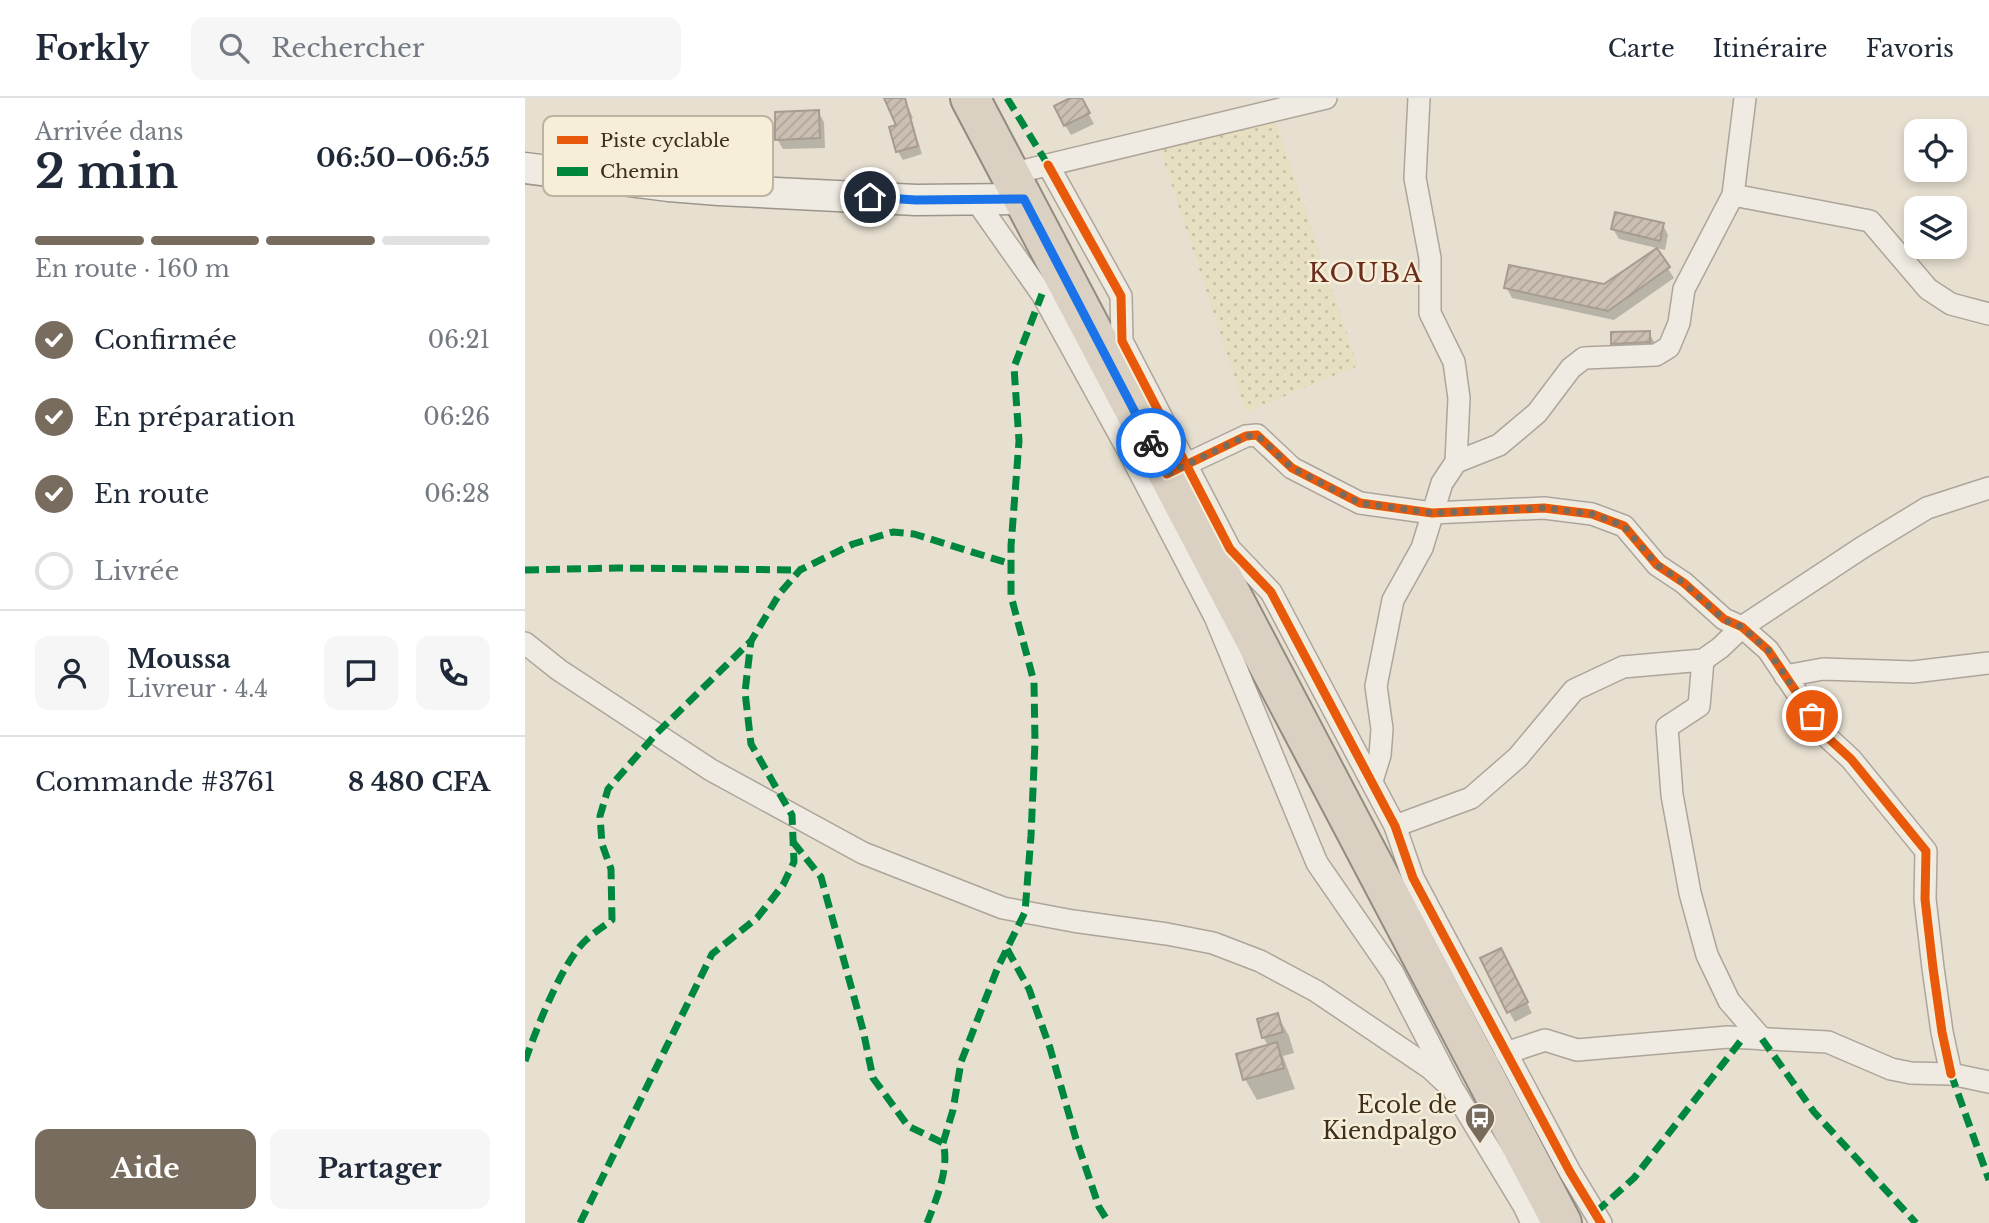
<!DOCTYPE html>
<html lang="fr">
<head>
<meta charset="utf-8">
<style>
  body { margin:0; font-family:"Libre Baskerville",serif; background:#f6f6f7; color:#1f2937; height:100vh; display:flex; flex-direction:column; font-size:26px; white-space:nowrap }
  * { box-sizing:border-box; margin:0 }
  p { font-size:23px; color:#747a83 }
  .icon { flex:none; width:38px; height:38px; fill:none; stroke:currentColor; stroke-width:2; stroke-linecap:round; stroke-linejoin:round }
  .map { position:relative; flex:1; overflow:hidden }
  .details { display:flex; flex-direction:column; background:#fff; width:525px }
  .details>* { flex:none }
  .buttons { position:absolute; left:1379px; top:21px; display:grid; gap:14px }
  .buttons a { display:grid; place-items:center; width:63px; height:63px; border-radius:14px; background:#fff; box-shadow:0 4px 10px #0003; font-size:35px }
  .pin { position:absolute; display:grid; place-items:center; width:60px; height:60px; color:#fff; margin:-30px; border:4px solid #fff; border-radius:50%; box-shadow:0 2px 7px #0007 }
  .courier { position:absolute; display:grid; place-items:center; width:70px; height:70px; margin:-35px; border:5px solid #1a73e8; border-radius:50%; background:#fff; color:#222; box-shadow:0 2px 9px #0007 }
  .summary em { font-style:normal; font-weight:800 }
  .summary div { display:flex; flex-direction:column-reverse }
  .summary { display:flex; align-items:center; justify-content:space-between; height:119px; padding:0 35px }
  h1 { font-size:46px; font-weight:800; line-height:52px }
  .bar { display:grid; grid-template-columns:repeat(4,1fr); gap:10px 7px; align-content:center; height:84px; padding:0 35px }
  .bar i { height:9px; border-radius:5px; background:#e0e1e3 }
  .bar .on { background:#786c5e }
  .bar p { grid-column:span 4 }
  .line { display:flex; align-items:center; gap:18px; padding:0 35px; border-top:2px solid #e0e1e3 }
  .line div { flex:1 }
  .round { display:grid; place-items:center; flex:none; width:74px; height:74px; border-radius:14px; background:#f6f6f7 }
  ol { padding:0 35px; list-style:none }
  li { display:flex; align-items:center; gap:21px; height:77px }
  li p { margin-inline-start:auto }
  li .icon { padding:7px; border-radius:50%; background:#786c5e; color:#fff; stroke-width:4 }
  li:last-child { color:#747a83 }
  li i { width:38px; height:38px; border:4px solid #e0e1e3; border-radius:50% }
  .button { display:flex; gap:14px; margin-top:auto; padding:14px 35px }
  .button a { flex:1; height:80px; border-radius:14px; background:#786c5e; color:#fff; font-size:28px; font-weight:800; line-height:80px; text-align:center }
  .button a+a { background:#f6f6f7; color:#1f2937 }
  header { display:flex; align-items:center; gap:42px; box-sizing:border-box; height:98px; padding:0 35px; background:#fff; border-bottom:2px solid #e0e1e3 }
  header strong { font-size:33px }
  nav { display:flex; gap:38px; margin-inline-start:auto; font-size:24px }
  .search { width:490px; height:63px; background:#f6f6f7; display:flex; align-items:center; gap:18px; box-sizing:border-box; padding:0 24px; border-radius:14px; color:#747a83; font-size:26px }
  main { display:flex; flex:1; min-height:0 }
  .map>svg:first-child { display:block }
  .farmland { fill:url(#farmland-dots) }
  .shadow { fill:#0003 }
  .building { fill:url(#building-hatch); stroke:#a89c90; stroke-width:2 }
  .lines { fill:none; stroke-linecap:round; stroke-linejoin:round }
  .street-casing { stroke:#ada599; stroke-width:24 }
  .secondary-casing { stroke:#9c958a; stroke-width:33 }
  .highway-casing { stroke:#928b80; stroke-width:42 }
  .street { stroke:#efebe3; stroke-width:21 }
  .secondary { stroke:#efebe3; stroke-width:30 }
  .highway { stroke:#dad1c2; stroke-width:38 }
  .quiet { stroke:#00873e; stroke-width:7; stroke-dasharray:14 7; stroke-linecap:butt }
  .cycleway-casing { stroke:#f7eed8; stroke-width:13 }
  .cycleway { stroke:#e8590c; stroke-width:9 }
  .done { stroke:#786c5e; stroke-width:7; stroke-dasharray:0 12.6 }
  .route { stroke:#1a73e8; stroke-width:9 }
  .labels { text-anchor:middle; stroke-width:5; stroke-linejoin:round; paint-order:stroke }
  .poi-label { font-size:23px; fill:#3d2e20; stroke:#f7eed8; text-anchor:end }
  .quarter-label { font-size:26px; letter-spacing:2px; fill:#6b2e1e; stroke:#f7eed8 }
  .key { fill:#f7eed8; stroke:#bfb4a1; stroke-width:2 }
  .key-label { font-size:19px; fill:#3d2e20 }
</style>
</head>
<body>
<header>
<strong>Forkly</strong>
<div class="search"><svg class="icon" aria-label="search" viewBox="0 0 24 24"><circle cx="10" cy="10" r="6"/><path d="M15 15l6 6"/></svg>Rechercher</div>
<nav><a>Carte</a><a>Itinéraire</a><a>Favoris</a></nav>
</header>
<main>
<section class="details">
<div class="summary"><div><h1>2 min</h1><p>Arrivée dans</p></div><em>06:50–06:55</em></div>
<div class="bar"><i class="on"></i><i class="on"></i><i class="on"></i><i></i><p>En route · 160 m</p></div>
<ol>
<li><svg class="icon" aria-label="check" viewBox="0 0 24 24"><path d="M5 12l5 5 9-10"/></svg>Confirmée<p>06:21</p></li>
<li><svg class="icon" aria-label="check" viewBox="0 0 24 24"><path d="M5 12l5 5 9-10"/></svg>En préparation<p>06:26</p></li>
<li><svg class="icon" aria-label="check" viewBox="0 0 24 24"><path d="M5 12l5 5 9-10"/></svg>En route<p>06:28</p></li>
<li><i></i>Livrée</li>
</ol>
<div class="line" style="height:126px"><a class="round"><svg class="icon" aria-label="person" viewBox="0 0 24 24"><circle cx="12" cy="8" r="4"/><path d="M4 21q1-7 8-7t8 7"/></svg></a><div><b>Moussa</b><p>Livreur · 4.4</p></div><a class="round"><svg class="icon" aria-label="chat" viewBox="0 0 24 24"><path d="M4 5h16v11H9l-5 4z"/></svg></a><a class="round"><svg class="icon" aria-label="phone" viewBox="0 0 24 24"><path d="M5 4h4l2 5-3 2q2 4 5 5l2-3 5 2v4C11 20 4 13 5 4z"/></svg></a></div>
<div class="line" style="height:91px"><div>Commande #3761</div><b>8 480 CFA</b></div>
<div class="button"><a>Aide</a><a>Partager</a></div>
</section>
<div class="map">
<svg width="1464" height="1125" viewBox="0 0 1464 1125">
  <defs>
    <pattern id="farmland-dots" width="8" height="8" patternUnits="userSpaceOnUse" patternTransform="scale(1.75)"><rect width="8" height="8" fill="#e6dfc2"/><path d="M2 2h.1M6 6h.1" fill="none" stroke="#c6c0a6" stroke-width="1.8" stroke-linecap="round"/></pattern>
    <pattern id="building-hatch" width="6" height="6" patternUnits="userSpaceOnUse" patternTransform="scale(1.75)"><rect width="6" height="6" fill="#cbbfb2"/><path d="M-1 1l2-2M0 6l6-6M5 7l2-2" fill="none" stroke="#afa499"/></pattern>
  </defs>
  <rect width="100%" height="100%" fill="#e7e0d1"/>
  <path class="farmland" d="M750,22L833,268L721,314L634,49Z"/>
  <g class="shadow">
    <path d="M368,0H379L381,4L388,20L386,21L397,56L378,62L373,54L366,31L374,28Z"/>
    <path d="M549,0H555L569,26L546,37L540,27Z"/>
    <path d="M293,14L299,24L300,50L258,51L252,41Z"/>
    <path d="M1138,127L1143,137L1140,152L1094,141L1088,131Z"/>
    <path d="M1131,152L1149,180L1089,222L987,200L981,189L1079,188Z"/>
    <path d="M1124,235L1136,256L1100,266L1088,245Z"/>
    <path d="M981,862L1007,915L990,924L984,914Z"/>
    <path d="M752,917L764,938L769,955L758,958L770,991L732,1002L720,981L743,948L738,939Z"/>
  </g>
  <g class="building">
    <path d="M359,0H380L393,48L371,54L364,29L371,27Z"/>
    <path d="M545,0H557L565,15L539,28L529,8Z"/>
    <path d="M294,12L295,40L250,42V14Z"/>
    <path d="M1090,114L1139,125L1135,143L1086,131Z"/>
    <path d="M1132,150L1145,169L1083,213L979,190L984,167L1079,186Z"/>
    <path d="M1125,233V244L1086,246V234Z"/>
    <path d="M976,850L1003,904L982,915L955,860Z"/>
    <path d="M753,915L758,934L737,940L732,921Z"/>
    <path d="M752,944L759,970L718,982L711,956Z"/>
  </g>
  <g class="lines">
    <g class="street-casing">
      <g id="street">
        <path d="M523,67L596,198L597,243L705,451L746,494L870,728L888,780L1045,1074L1076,1125"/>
        <path d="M485,76L801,0"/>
        <path d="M1208,97L1345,123L1403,191L1426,206L1464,216"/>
        <path d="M450,101L517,196L604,354L690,519L792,765L868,875L928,991L999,1108L1007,1125"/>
        <path d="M931,364L974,347L1012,315L1046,270L1059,260L1131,257L1144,249L1154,225L1159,191L1208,97L1220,0"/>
        <path d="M651,371L721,338L732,337L767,370L835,405L907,415L1019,410L1067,416L1099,428L1132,467L1159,485L1199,521L1217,529L1243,552L1301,638L1326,661L1401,753L1400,801L1408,870L1417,934L1426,976"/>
        <path d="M0,545L34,572L186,672L338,755L478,810L548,823L642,836L688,845L735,863L791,893L905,970L920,984"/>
        <path d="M1178,562L1174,608L1142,629L1147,697L1165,795L1182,857L1204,903L1237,941"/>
        <path d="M1260,578L1298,571L1388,574L1464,565"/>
        <path d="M847,683L855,657L857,631L851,588L868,502L897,450L917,385L931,364L934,300L929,264L905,215V160L890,80L894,0"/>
        <path d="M870,728L946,700L993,659L1049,592L1098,569L1178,562L1195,550L1217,529L1338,449L1402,410L1464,390"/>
        <path d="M981,955L1020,942L1052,952L1203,939L1303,944L1366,971L1386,975L1426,976L1464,984"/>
      </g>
    </g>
    <g class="secondary-casing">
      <path id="secondary" d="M0,70L144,88L194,92L391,102L499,101"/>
    </g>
    <g class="highway-casing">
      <path id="highway" d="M445,0L1037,1125"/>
    </g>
    <use href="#street" class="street"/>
    <use href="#secondary" class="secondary"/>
    <use href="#highway" class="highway"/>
    <g class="quiet">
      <path d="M482,0L523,67"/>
      <path d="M0,472L92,470L275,472"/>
      <path d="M268,744L296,779L338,932L348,980L383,1028L418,1045C425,1070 411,1102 402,1125"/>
      <path d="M482,851L504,891L525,950L551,1041L574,1109L584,1125"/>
      <path d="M1237,941L1289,1014L1391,1125"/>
      <path d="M0,963C11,932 37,864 61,842C68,835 78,829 87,822L86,771L77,746L75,718L83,691L131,636L226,543L255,495L275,472L328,446L368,434L389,436L486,466"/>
      <path d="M1426,976L1464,1082"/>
      <path d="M418,1045L428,1012L436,964L473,869L500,814L506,738L510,644L509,584L486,498V448L494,343L489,269L517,196"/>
      <path d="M1071,1114L1109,1080L1218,940"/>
      <path d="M55,1125L187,856L232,820L258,787L269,764L267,717L226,646L220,594L226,543"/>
    </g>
    <g class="cycleway-casing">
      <g id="cycleway">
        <path d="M523,67L596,198L597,243L705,451L746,494L870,728L888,780L1045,1074L1076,1125"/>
        <path d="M642,376L721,338L732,337L767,370L835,405L907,415L1019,410L1067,416L1099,428L1132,467L1159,485L1199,521L1217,529L1243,552L1301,638L1326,661L1401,753L1400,801L1408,870L1417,934L1426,976"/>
      </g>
    </g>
    <use href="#cycleway" class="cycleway"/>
  </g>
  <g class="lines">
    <path class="done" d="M626,345L642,376L721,338L732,337L767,370L835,405L907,415L1019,410L1068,416L1099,428L1132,467L1159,485L1199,522L1217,529L1243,552L1287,618"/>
    <path class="route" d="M345,99L391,102L499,101L626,345"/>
  </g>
  <defs>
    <g id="bus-pin" transform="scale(1.575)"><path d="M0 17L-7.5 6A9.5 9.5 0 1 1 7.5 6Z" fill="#786c5e" stroke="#f7eed8"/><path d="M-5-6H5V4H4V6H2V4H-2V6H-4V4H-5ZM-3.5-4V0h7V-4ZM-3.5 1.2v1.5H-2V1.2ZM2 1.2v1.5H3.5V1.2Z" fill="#fff"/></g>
  </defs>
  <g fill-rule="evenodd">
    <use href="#bus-pin" x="955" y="1020"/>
  </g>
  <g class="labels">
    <g class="poi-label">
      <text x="932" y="1015">Ecole de<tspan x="932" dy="26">Kiendpalgo</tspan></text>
    </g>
    <g class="quarter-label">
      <text x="841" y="184">KOUBA</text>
    </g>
  </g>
  <rect x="18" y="18" width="230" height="80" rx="10" class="key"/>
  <rect x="32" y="38" width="31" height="8" fill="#e8590c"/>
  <rect x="32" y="69" width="31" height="9" fill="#00873e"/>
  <g class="key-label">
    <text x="75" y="49">Piste cyclable</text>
    <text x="75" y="80">Chemin</text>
  </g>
</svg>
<div class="buttons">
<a><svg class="icon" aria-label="locate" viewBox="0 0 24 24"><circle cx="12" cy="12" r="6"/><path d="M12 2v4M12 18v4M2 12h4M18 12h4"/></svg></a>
<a><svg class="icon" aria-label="layers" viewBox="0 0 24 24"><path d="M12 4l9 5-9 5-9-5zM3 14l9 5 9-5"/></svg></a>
</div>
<div class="pin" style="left:1287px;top:618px;background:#ea580c"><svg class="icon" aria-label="bag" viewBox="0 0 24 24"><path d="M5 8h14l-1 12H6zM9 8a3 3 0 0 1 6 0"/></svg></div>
<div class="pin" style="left:345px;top:99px;background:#1f2937"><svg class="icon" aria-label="home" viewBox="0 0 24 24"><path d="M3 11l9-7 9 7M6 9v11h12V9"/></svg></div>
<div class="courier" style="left:626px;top:345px"><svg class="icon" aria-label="bike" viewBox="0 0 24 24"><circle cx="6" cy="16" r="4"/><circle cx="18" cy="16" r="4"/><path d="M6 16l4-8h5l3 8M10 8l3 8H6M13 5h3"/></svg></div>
</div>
</main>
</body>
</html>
